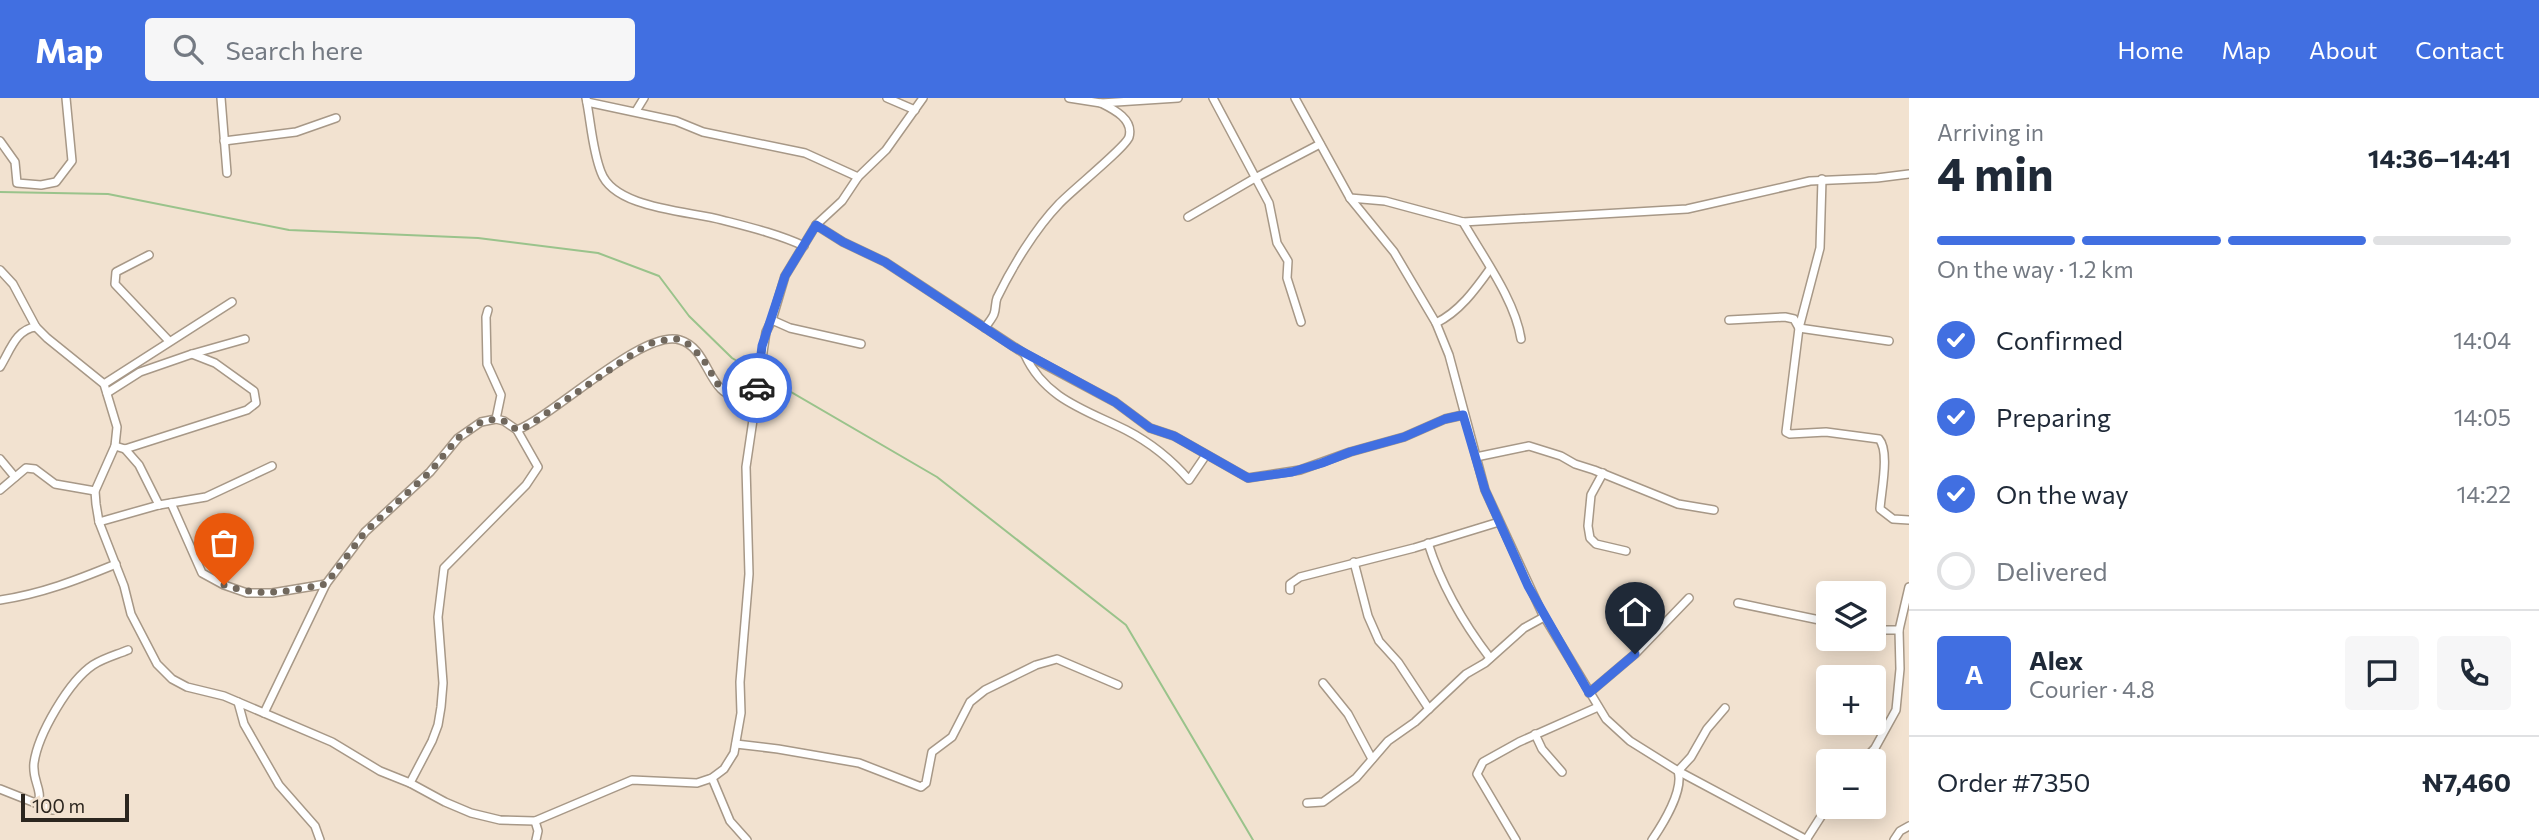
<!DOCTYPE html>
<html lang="en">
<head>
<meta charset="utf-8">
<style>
  body { margin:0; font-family:Commissioner,sans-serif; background:#f6f6f7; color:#1f2937; height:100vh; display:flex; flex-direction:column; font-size:26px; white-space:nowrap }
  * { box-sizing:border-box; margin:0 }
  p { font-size:23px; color:#747a83 }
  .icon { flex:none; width:38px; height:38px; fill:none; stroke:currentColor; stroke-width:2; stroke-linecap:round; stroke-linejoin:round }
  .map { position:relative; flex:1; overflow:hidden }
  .details { display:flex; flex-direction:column; background:#fff; width:630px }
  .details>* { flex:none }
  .buttons { position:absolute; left:1816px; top:483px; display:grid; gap:14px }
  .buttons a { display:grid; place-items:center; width:70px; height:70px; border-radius:7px; background:#fff; box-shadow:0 4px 18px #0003; font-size:35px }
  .scale { position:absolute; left:21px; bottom:18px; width:108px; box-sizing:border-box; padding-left:7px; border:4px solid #2c261f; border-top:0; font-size:19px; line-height:24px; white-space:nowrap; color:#2c261f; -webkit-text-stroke:5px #f2e2d0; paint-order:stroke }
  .pin { position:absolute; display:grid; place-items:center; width:60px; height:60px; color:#fff; margin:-72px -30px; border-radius:50% 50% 50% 0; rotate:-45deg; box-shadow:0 0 7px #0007 }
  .pin .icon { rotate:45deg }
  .courier { position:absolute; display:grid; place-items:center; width:70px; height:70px; margin:-35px; border:5px solid #416fe1; border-radius:50%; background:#fff; color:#222; box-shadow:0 2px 9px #0007 }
  .overview em { font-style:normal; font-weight:700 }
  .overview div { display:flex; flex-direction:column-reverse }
  .overview { display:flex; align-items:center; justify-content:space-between; height:119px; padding:0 28px }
  h1 { font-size:46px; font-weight:700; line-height:52px }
  .bar { display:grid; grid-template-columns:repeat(4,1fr); gap:10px 7px; align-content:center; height:84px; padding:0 28px }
  .bar i { height:9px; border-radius:5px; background:#e0e1e3 }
  .bar .on { background:#416fe1 }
  .bar p { grid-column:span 4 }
  .line { display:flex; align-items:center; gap:18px; padding:0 28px; border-top:2px solid #e0e1e3 }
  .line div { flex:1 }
  .round { display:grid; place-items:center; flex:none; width:74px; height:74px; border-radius:7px; background:#f6f6f7 }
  ol { padding:0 28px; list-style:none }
  li { display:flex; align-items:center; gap:21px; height:77px }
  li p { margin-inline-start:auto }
  li .icon { padding:7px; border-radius:50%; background:#416fe1; color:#fff; stroke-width:4 }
  li:last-child { color:#747a83 }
  li i { width:38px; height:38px; border:4px solid #e0e1e3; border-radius:50% }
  header { display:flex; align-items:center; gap:42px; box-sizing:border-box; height:98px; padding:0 35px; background:#416fe1; color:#fff }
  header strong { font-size:33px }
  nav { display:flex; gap:38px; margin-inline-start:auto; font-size:24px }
  .search { width:490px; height:63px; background:#f6f6f7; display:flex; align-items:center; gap:18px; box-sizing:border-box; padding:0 24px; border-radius:7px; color:#747a83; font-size:26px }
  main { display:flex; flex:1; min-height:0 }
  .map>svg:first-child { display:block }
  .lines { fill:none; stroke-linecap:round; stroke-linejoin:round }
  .stream { stroke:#9ac38b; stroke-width:2 }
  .minor-casing { stroke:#a79887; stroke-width:10 }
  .minor { stroke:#fff; stroke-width:7 }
  .done { stroke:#71685d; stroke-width:7; stroke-dasharray:0 12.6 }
  .route { stroke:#416fe1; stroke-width:9 }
</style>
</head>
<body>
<header>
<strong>Map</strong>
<div class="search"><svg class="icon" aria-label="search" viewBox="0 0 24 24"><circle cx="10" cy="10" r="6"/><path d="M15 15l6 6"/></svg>Search here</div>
<nav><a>Home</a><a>Map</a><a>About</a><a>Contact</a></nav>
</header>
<main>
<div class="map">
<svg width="1909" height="742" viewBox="0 0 1909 742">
  <rect width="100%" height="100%" fill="#f2e2d0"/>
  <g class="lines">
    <g class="stream">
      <path d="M0,94L108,96L289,132L478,140L598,155L659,178L689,218L732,260L757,275"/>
      <path d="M762,277L937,379L1126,527L1253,742"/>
    </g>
    <g class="minor-casing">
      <g id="minor">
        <path d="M221,0L227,75"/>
        <path d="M586,0C591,24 592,51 601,74C614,111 690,113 722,122C749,129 778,136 804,148"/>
        <path d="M887,0L915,12"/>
        <path d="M1069,0L1101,5L1178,0"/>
        <path d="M1213,0L1269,105L1277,145L1288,163L1287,180L1301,224"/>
        <path d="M1295,0L1350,100L1394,154L1436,225L1449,257L1485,392L1542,515L1606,621L1630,643L1678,673L1807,742"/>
        <path d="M587,4L676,23L703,34L805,55L858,79"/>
        <path d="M636,13L644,0"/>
        <path d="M0,43L15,64L17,85L41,87L56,84L72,63L66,0"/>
        <path d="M224,43L296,34L336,20"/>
        <path d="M1822,81L1820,150L1799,230L1786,334L1790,336L1826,334L1879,341C1890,353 1881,394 1880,411L1893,421L1909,422"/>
        <path d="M1350,100L1385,103L1463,124L1687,111L1810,83L1877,80L1909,76"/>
        <path d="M1188,119L1255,80L1320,46"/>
        <path d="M1463,124C1483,159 1515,202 1521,241"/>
        <path d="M816,127L843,144L885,164L1025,256L1115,304L1150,330L1174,338L1248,380L1300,372L1350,354L1404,339L1445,321L1463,317"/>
        <path d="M149,157L116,174L115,186L169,243"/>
        <path d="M0,172L13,186L36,229L47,240L104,286L117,329L115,348L95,393L96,406L99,424L124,488L131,516L157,566L172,581L187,589L224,598L332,644L380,673L410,685L445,704L471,715L500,722L535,723L632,682L697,685L712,680L724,671L734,655L741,615L740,584L749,476L746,369L766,234L772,222L785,178L816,127L842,103L858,79L886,52L923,0"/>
        <path d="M488,212L486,219L487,266L501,297L496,321"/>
        <path d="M772,222L790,230L861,246"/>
        <path d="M1729,222L1785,219L1794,221L1799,230L1889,243"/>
        <path d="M1436,225C1459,214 1475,192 1490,171"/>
        <path d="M985,230C988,225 992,221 994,216C996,211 995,205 997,200C1012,169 1035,131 1059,106C1071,93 1126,49 1129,39C1134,21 1113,11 1101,5"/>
        <path d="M1025,257C1045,301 1086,312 1126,332C1151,345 1171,361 1189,382L1206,357"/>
        <path d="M0,269C10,253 16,231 36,229"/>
        <path d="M104,286L232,204"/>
        <path d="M107,295L140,274L192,256L245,241"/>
        <path d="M517,332C555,317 644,230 680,242C703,249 706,276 721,291C730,300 744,301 756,305"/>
        <path d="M115,348L125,351L247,312L256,305L254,293L215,265L192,256"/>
        <path d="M125,351L139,367L159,407"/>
        <path d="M1476,359L1529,348L1561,358L1575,366L1594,372L1678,406L1714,412"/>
        <path d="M0,361L15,379"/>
        <path d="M1603,375L1591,397L1588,428L1590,440L1596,446L1626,453"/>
        <path d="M0,392L26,370L35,371L55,386L95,393"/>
        <path d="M171,405L202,475L224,487L247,495H272L326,486"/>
        <path d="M99,424L159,407L206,399L272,368"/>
        <path d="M1428,445C1441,486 1464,526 1490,560"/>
        <path d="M1354,464L1368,518L1379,543L1398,564L1429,611"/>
        <path d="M1290,492V486L1300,479L1414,450L1499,424"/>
        <path d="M0,502C41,496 77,482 116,466"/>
        <path d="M1738,505L1829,524"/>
        <path d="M1874,532H1899"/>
        <path d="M1323,585L1348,616L1372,661"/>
        <path d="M1589,595L1635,556L1689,500"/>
        <path d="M238,604L244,626L279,687L315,728L320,742"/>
        <path d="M264,615L326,486L365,434L430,374L458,340L481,324L496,321L504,323L517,332L538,369L526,387L444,470L438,519L443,585L441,609L438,627L432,643L410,685"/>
        <path d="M1535,636L1542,651L1562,674"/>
        <path d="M736,646L778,651L859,665L921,689L926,685L932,654L952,639L970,604L985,592L1036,567L1057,561L1118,587"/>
        <path d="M1863,663L1875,650L1896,612L1900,571L1899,532L1909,489"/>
        <path d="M712,680L730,723L747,742"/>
        <path d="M0,691L53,712"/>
        <path d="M1307,705L1323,704L1356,680L1388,643L1415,624L1466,576L1485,565L1524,530L1544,519"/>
        <path d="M38,707C43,690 32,684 34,665C38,636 69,583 93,567C104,560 116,557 128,552"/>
        <path d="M535,723L538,733L536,742"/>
        <path d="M1516,742L1477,676L1483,664L1519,644L1598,609"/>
        <path d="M1652,742C1663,726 1684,692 1678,673L1691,659L1707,631L1725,610"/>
        <path d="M1806,742L1829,706"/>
        <path d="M1894,742L1900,733L1909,728"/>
      </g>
    </g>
    <use href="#minor" class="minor"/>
  </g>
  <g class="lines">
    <path class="done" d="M224,487C264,500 287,493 326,486L365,434L430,374L458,340L481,324L496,321L504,323L517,332L528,328L637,253L652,245L670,241H678L690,247L703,261L720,290L731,298L756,305L757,290"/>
    <path class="route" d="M757,290L762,248L785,178L816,127L843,144L885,164L1012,248L1115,304L1150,330L1174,338L1248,380L1292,374L1322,365L1350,354L1404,339L1445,321L1463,317L1485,392L1528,488L1589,595L1635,556"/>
  </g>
</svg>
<div class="buttons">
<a><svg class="icon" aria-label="layers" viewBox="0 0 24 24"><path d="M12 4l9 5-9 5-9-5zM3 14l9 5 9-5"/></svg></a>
<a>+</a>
<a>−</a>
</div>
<div class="scale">100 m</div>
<div class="pin" style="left:224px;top:487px;background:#ea580c"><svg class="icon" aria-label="bag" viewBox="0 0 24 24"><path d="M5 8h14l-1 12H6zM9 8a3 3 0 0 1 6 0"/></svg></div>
<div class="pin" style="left:1635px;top:556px;background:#1f2937"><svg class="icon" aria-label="home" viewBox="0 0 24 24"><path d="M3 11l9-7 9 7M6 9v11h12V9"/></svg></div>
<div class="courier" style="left:757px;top:290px"><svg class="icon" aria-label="car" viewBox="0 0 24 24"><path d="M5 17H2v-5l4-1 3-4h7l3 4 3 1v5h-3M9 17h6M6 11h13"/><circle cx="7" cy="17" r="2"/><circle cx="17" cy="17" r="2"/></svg></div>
</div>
<section class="details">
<div class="overview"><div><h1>4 min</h1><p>Arriving in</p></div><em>14:36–14:41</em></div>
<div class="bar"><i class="on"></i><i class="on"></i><i class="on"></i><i></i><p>On the way · 1.2 km</p></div>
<ol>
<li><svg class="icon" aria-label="check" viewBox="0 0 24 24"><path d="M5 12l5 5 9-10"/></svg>Confirmed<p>14:04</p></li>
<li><svg class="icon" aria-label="check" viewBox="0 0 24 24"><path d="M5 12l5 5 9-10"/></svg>Preparing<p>14:05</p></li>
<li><svg class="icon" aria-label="check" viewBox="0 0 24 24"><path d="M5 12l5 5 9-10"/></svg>On the way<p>14:22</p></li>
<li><i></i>Delivered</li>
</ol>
<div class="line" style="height:126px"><b class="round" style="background:#416fe1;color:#fff">A</b><div><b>Alex</b><p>Courier · 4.8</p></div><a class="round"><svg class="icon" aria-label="chat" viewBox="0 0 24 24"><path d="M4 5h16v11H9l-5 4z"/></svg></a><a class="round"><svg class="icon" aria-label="phone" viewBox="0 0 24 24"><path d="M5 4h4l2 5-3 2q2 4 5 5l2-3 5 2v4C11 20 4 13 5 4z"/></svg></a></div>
<div class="line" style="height:91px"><div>Order #7350</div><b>₦7,460</b></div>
</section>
</main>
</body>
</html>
